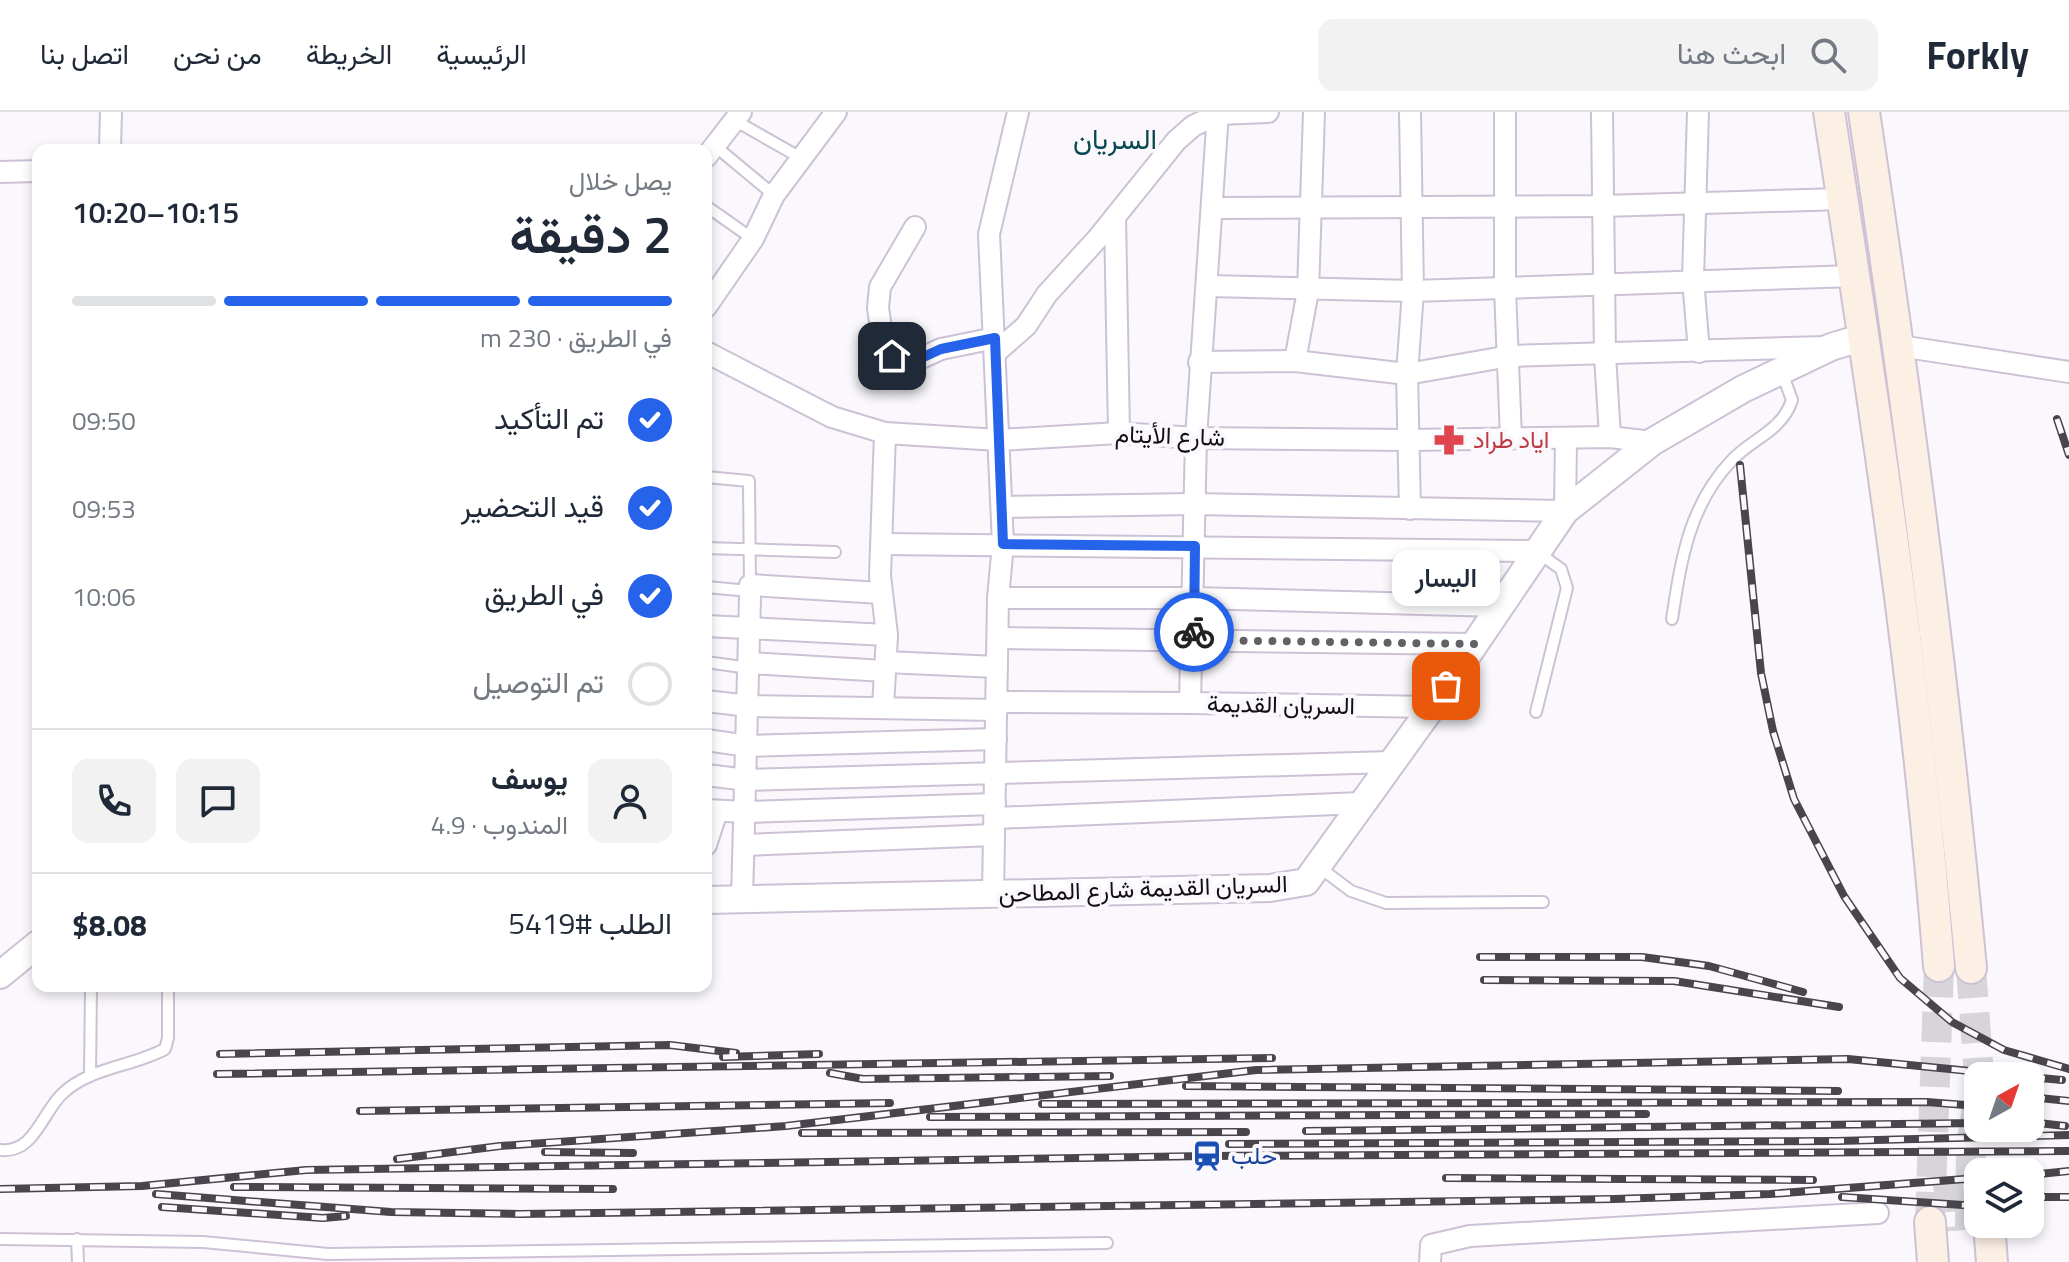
<!DOCTYPE html>
<html lang="ar">
<head>
<meta charset="utf-8">
<style>
  body { margin:0; font-family:"Titillium Web",Vazirmatn,sans-serif; background:#f2f2f3; color:#1f2937; direction:rtl; height:100vh; display:flex; flex-direction:column; font-size:30px; white-space:nowrap }
  * { box-sizing:border-box; margin:0 }
  p { font-size:26px; color:#747a83 }
  .icon { flex:none; width:44px; height:44px; fill:none; stroke:currentColor; stroke-width:2; stroke-linecap:round; stroke-linejoin:round }
  .map { position:relative; flex:1; overflow:hidden; direction:ltr }
  .drawer { position:absolute; left:32px; top:32px; width:680px; height:848px; display:flex; flex-direction:column; background:#fff; border-radius:16px; box-shadow:0 4px 12px #0003; direction:rtl }
  .drawer>* { flex:none }
  .needle { width:52px; rotate:40deg }
  .buttons { position:absolute; left:1964px; top:950px; display:grid; gap:16px }
  .buttons a { display:grid; place-items:center; width:80px; height:80px; border-radius:16px; background:#fff; box-shadow:0 4px 12px #0003; font-size:40px }
  .pin { position:absolute; display:grid; place-items:center; width:68px; height:68px; color:#fff; margin:-34px; border-radius:16px; box-shadow:0 4px 12px #0006 }
  .courier { position:absolute; display:grid; place-items:center; width:80px; height:80px; margin:-40px; border:6px solid #2563eb; border-radius:50%; background:#fff; color:#222; box-shadow:0 2px 10px #0007 }
  .bubble { position:absolute; height:56px; border-radius:16px; background:#fff; box-shadow:0 4px 12px #0003; font-size:26px; font-weight:600; line-height:56px; text-align:center; direction:rtl }
  .head em { font-style:normal; font-weight:600 }
  .head div { display:flex; flex-direction:column-reverse }
  .head { display:flex; align-items:center; justify-content:space-between; height:136px; padding:0 40px }
  h1 { font-size:52px; font-weight:600; line-height:60px }
  .bar { display:grid; grid-template-columns:repeat(4,1fr); gap:12px 8px; align-content:center; height:96px; padding:0 40px }
  .bar i { height:10px; border-radius:6px; background:#e0e1e3 }
  .bar .current { background:#2563eb }
  .bar p { grid-column:span 4 }
  .line { display:flex; align-items:center; gap:20px; padding:0 40px; border-top:2px solid #e0e1e3 }
  .line div { flex:1 }
  .round { display:grid; place-items:center; flex:none; width:84px; height:84px; border-radius:16px; background:#f2f2f3 }
  ol { padding:0 40px; list-style:none }
  li { display:flex; align-items:center; gap:24px; height:88px }
  li p { margin-inline-start:auto }
  li .icon { padding:8px; border-radius:50%; background:#2563eb; color:#fff; stroke-width:4 }
  li:last-child { color:#747a83 }
  li i { width:44px; height:44px; border:4px solid #e0e1e3; border-radius:50% }
  header { display:flex; align-items:center; gap:48px; box-sizing:border-box; height:112px; padding:0 40px; background:#fff; border-bottom:2px solid #e0e1e3 }
  header strong { font-size:38px }
  nav { display:flex; gap:44px; margin-inline-start:auto; font-size:28px }
  .search { width:560px; height:72px; background:#f2f2f3; display:flex; align-items:center; gap:20px; box-sizing:border-box; padding:0 28px; border-radius:16px; color:#747a83; font-size:30px }
  .map>svg:first-child { display:block }
  .lines { fill:none; stroke-linecap:round; stroke-linejoin:round }
  .secondary-tunnel { stroke:#d7d5d9; stroke-width:30; stroke-dasharray:30 15; stroke-linecap:butt }
  .service-casing { stroke:#cdc1d6; stroke-width:14 }
  .minor-casing { stroke:#cdc1d6; stroke-width:24 }
  .tertiary-casing { stroke:#cdc1d6; stroke-width:30 }
  .secondary-casing { stroke:#cdc1d6; stroke-width:34 }
  .service { stroke:#fff; stroke-width:10 }
  .minor { stroke:#fff; stroke-width:20 }
  .tertiary { stroke:#fff; stroke-width:26 }
  .secondary { stroke:#fcefe4; stroke-width:30 }
  .rail-casing { stroke:#49454c; stroke-width:8 }
  .rail { stroke:#faf8fc; stroke-width:5; stroke-dasharray:15; stroke-linecap:butt }
  .done { stroke:#636066; stroke-width:8; stroke-dasharray:0 14.4 }
  .route { stroke:#2563eb; stroke-width:10 }
  .labels { text-anchor:middle; stroke-width:8; stroke-linejoin:round; paint-order:stroke }
  .street-label { font-size:24px; fill:#120e15; stroke:#faf8fc }
  .health-label { font-size:24px; fill:#be3a42; stroke:#faf8fc; text-anchor:start }
  .transit-label { font-size:24px; fill:#164399; stroke:#faf8fc; text-anchor:start }
  .quarter-label { font-size:28px; fill:#084850; stroke:#faf8fc }
</style>
</head>
<body>
<header>
<strong>Forkly</strong>
<div class="search"><svg class="icon" aria-label="search" viewBox="0 0 24 24"><circle cx="10" cy="10" r="6"/><path d="M15 15l6 6"/></svg>ابحث هنا</div>
<nav><a>الرئيسية</a><a>الخريطة</a><a>من نحن</a><a>اتصل بنا</a></nav>
</header>
<div class="map">
<svg width="2069" height="1150" viewBox="0 0 2069 1150">
  <rect width="100%" height="100%" fill="#faf8fc"/>
  <g class="lines">
    <g class="secondary-tunnel">
      <path d="M1971,856L1979,964"/>
      <path d="M1948,1070L1952,1119"/>
      <path d="M1930,1110L1939,854"/>
      <path d="M1970,1117L1971,1034L1978,990"/>
    </g>
    <g class="service-casing">
      <g id="service">
        <path d="M734,8L801,46"/>
        <path d="M715,34L774,83"/>
        <path d="M706,94L753,127"/>
        <path d="M706,365L749,369L750,476"/>
        <path d="M706,436L835,440"/>
        <path d="M706,475L750,479"/>
        <path d="M1672,507C1681,448 1689,393 1732,348C1753,326 1782,319 1792,288L1782,261"/>
        <path d="M706,550L749,556"/>
        <path d="M1536,600L1567,476L1561,457L1537,440"/>
        <path d="M1319,755L1351,779L1386,791L1543,790"/>
        <path d="M90,964L91,874"/>
        <path d="M0,1038C34,1042 42,1001 62,982C90,955 132,955 165,937L168,926V874"/>
        <path d="M0,1127L203,1130L328,1142L1107,1131"/>
        <path d="M77,1127L78,1150"/>
      </g>
    </g>
    <g class="minor-casing">
      <g id="minor">
        <path d="M1218,0L1196,326L1190,591L1432,595"/>
        <path d="M1505,0V177L1511,326"/>
        <path d="M1602,0L1605,243L1610,325"/>
        <path d="M1698,0L1693,167L1699,240"/>
        <path d="M110,38L111,0"/>
        <path d="M706,45L741,0"/>
        <path d="M0,60L38,59"/>
        <path d="M1212,96L1603,94L1842,87"/>
        <path d="M1115,105L1119,321"/>
        <path d="M915,115L880,175L878,196L884,236L892,244L919,247L941,237L995,226"/>
        <path d="M1208,174L1413,179L1854,164"/>
        <path d="M706,195L753,127L774,83L836,0"/>
        <path d="M1900,234L2069,260"/>
        <path d="M706,240L832,305L885,321L999,328L1119,321L1196,326L1410,328L1610,325L1652,330"/>
        <path d="M995,241L1026,214L1047,182L1098,126L1176,29L1193,14L1218,2L1268,0"/>
        <path d="M1295,249L1308,179L1314,0"/>
        <path d="M1199,250L1295,249L1407,262L1510,244L1825,235"/>
        <path d="M1003,395L1194,392L1565,399L1566,327"/>
        <path d="M1410,397L1407,262L1413,179L1410,0"/>
        <path d="M882,432L1537,439"/>
        <path d="M750,473L881,481"/>
        <path d="M998,486H1195L1499,494"/>
        <path d="M706,514L887,523"/>
        <path d="M998,526L1474,532"/>
        <path d="M886,550L997,555"/>
        <path d="M749,551L885,559"/>
        <path d="M706,589L749,594L997,598"/>
        <path d="M997,590L1190,591"/>
        <path d="M883,596L887,523L880,464L885,321"/>
        <path d="M706,628L748,634L996,627"/>
        <path d="M706,663L747,668L1391,650"/>
        <path d="M706,698L747,700L995,692"/>
        <path d="M995,706L1361,691"/>
        <path d="M706,733L717,699"/>
        <path d="M745,733L994,723"/>
        <path d="M993,782L998,486L1003,432L989,122L1018,0"/>
        <path d="M742,787L750,485"/>
        <path d="M1430,1150L1431,1133L1470,1124L1878,1101"/>
      </g>
    </g>
    <g class="tertiary-casing">
      <g id="tertiary">
        <path d="M706,788L1270,776L1306,770L1432,595L1565,399L1652,330L1743,277L1831,235L1864,225"/>
        <path d="M0,863L38,832"/>
      </g>
    </g>
    <g class="secondary-casing">
      <g id="secondary">
        <path d="M1829,0C1873,283 1917,568 1939,854"/>
        <path d="M1864,0C1907,284 1944,570 1971,856"/>
        <path d="M1930,1110L1933,1150"/>
        <path d="M1989,1112L1992,1150"/>
      </g>
    </g>
    <use href="#service" class="service"/>
    <use href="#minor" class="minor"/>
    <use href="#tertiary" class="tertiary"/>
    <use href="#secondary" class="secondary"/>
    <g class="rail-casing">
      <g id="rail">
        <path d="M2057,307L2069,343"/>
        <path d="M1740,353L1761,561L1773,619L1794,687L1844,784L1900,866L1952,910L2004,938L2069,957"/>
        <path d="M1480,845H1642L1709,854L1803,880"/>
        <path d="M1484,868L1674,869L1839,895"/>
        <path d="M220,942L670,933L736,941"/>
        <path d="M723,945L819,942"/>
        <path d="M830,961L863,967L1110,964"/>
        <path d="M217,962L1272,946"/>
        <path d="M2030,965L2062,968"/>
        <path d="M1186,974L1838,979"/>
        <path d="M2030,985L2069,989"/>
        <path d="M1042,992L1927,990L1978,994"/>
        <path d="M360,999L890,991"/>
        <path d="M930,1005L1646,1002"/>
        <path d="M2030,1010L2065,1014"/>
        <path d="M1306,1019L1978,1011"/>
        <path d="M802,1021L1246,1020"/>
        <path d="M1229,1032L1837,1029L2069,1023"/>
        <path d="M545,1040L633,1041"/>
        <path d="M397,1047L500,1034L786,1014L1256,958L1848,947L2021,964"/>
        <path d="M2030,1063L2069,1059"/>
        <path d="M1446,1066L1813,1068"/>
        <path d="M234,1075L613,1077"/>
        <path d="M0,1077L142,1074L306,1058L1207,1044L2069,1039"/>
        <path d="M156,1082L391,1100L520,1102L1614,1087L1770,1082L1978,1066"/>
        <path d="M1842,1085L1978,1094"/>
        <path d="M2030,1085H2069"/>
        <path d="M162,1095L323,1106L346,1104"/>
      </g>
    </g>
    <use href="#rail" class="rail"/>
  </g>
  <g class="lines">
    <path class="done" d="M1194,520V528L1474,532L1446,574"/>
    <path class="route" d="M892,244L919,247L941,237L995,226L1003,432L1195,434L1194,520"/>
  </g>
  <defs>
    <g id="pharmacy-bare" transform="scale(2.4)"><path d="M-2-6h4v4h4v4h-4v4h-4v-4h-4v-4h4Z" fill="#e0444e" stroke="#faf8fc" stroke-width="2.5" paint-order="stroke"/></g>
    <g id="station-bare" transform="scale(2.4)"><path d="M-3-6H3Q5-6 5-4V2Q5 4 3 4L4.5 6H3L1.5 4h-3L-3 6H-4.5L-3 4Q-5 4-5 2V-4Q-5-6-3-6ZM-3.5-4v3h7v-3ZM-3.5 1v1.5H-2V1ZM2 1v1.5H3.5V1Z" fill="#1a4fb4" stroke="#faf8fc" stroke-width="2.5" paint-order="stroke"/></g>
  </defs>
  <g fill-rule="evenodd">
    <use href="#pharmacy-bare" x="1449" y="328"/>
    <use href="#station-bare" x="1207" y="1044"/>
  </g>
  <g class="labels">
    <g class="street-label">
      <text transform="translate(1170 324) rotate(2)" y="8">شارع الأيتام</text>
      <text transform="translate(1281 593) rotate(1)" y="8">السريان القديمة</text>
      <text transform="translate(1143 777) rotate(-2)" y="8">السريان القديمة شارع المطاحن</text>
    </g>
    <g class="health-label">
      <text x="1473" y="336">اياد طراد</text>
    </g>
    <g class="transit-label">
      <text x="1231" y="1052">حلب</text>
    </g>
    <g class="quarter-label">
      <text x="1115" y="37">السريان</text>
    </g>
  </g>
</svg>
<div class="buttons">
<a><svg class="needle" viewBox="-14 -14 28 28"><path d="M0-13l5 13h-10z" fill="#e53935"/><path d="M0 13l5-13h-10z" fill="#747a83"/></svg></a>
<a><svg class="icon" aria-label="layers" viewBox="0 0 24 24"><path d="M12 4l9 5-9 5-9-5zM3 14l9 5 9-5"/></svg></a>
</div>
<div class="pin" style="left:1446px;top:574px;background:#ea580c"><svg class="icon" aria-label="bag" viewBox="0 0 24 24"><path d="M5 8h14l-1 12H6zM9 8a3 3 0 0 1 6 0"/></svg></div>
<div class="pin" style="left:892px;top:244px;background:#1f2937"><svg class="icon" aria-label="home" viewBox="0 0 24 24"><path d="M3 11l9-7 9 7M6 9v11h12V9"/></svg></div>
<div class="courier" style="left:1194px;top:520px"><svg class="icon" aria-label="bike" viewBox="0 0 24 24"><circle cx="6" cy="16" r="4"/><circle cx="18" cy="16" r="4"/><path d="M6 16l4-8h5l3 8M10 8l3 8H6M13 5h3"/></svg></div>
<div class="bubble" style="left:1392px;top:438px;width:108px">اليسار</div>
<section class="drawer">
<div class="head"><div><h1>2 دقيقة</h1><p>يصل خلال</p></div><em>10:15–10:20</em></div>
<div class="bar"><i class="current"></i><i class="current"></i><i class="current"></i><i></i><p>في الطريق · 230 m</p></div>
<ol>
<li><svg class="icon" aria-label="check" viewBox="0 0 24 24"><path d="M5 12l5 5 9-10"/></svg>تم التأكيد<p>09:50</p></li>
<li><svg class="icon" aria-label="check" viewBox="0 0 24 24"><path d="M5 12l5 5 9-10"/></svg>قيد التحضير<p>09:53</p></li>
<li><svg class="icon" aria-label="check" viewBox="0 0 24 24"><path d="M5 12l5 5 9-10"/></svg>في الطريق<p>10:06</p></li>
<li><i></i>تم التوصيل</li>
</ol>
<div class="line" style="height:144px"><a class="round"><svg class="icon" aria-label="person" viewBox="0 0 24 24"><circle cx="12" cy="8" r="4"/><path d="M4 21q1-7 8-7t8 7"/></svg></a><div><b>يوسف</b><p>المندوب · 4.9</p></div><a class="round"><svg class="icon" aria-label="chat" viewBox="0 0 24 24"><path d="M4 5h16v11H9l-5 4z"/></svg></a><a class="round"><svg class="icon" aria-label="phone" viewBox="0 0 24 24"><path d="M5 4h4l2 5-3 2q2 4 5 5l2-3 5 2v4C11 20 4 13 5 4z"/></svg></a></div>
<div class="line" style="height:104px"><div>الطلب #5419</div><b>$8.08</b></div>
</section>
</div>
</body>
</html>
